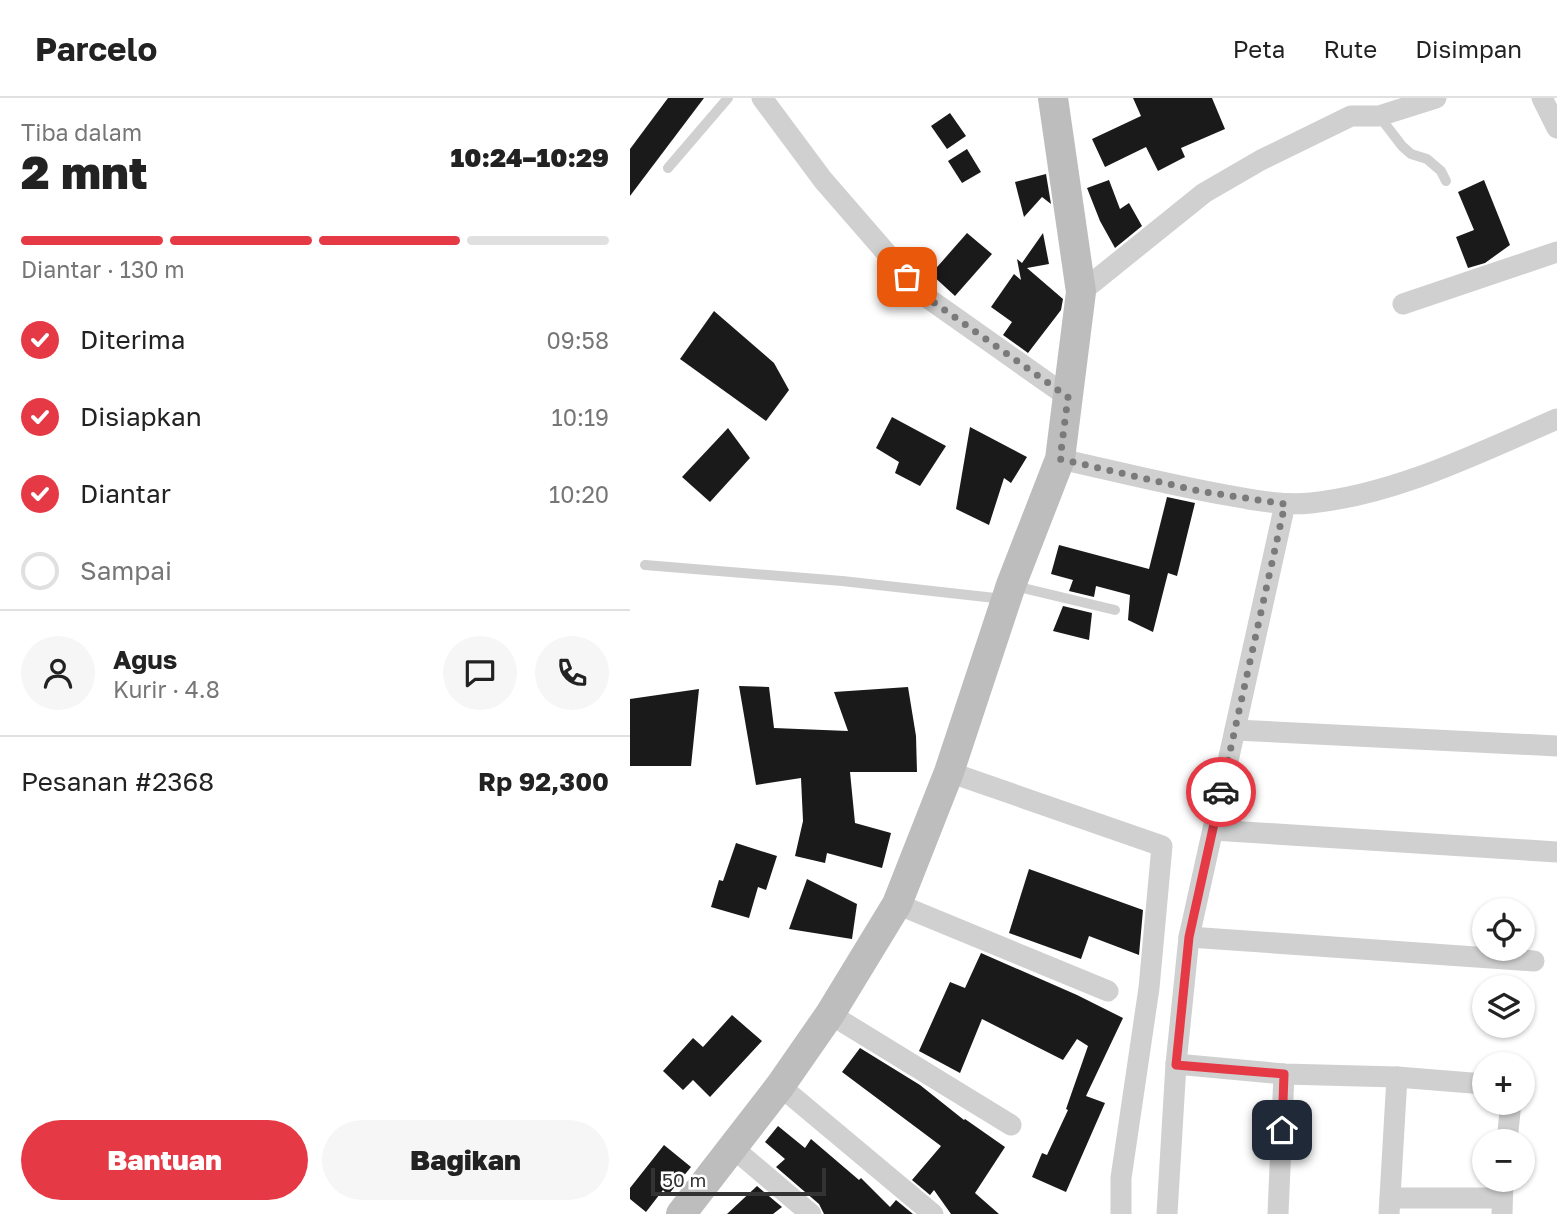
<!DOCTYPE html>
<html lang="id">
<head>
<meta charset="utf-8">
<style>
  body { margin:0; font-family:"Golos Text",sans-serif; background:#f6f6f6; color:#222; height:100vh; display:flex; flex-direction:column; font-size:26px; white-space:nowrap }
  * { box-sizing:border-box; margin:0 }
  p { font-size:23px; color:#767676 }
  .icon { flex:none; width:38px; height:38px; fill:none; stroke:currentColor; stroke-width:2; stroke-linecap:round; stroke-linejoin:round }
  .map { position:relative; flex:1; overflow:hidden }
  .side { display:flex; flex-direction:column; background:#fff; width:630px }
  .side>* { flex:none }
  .tools { position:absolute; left:842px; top:800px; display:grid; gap:14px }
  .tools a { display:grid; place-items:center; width:63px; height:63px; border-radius:50%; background:#fff; box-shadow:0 2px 5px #0004; font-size:35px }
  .scale { position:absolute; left:21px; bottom:18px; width:175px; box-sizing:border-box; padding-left:7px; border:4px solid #333; border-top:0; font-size:19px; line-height:24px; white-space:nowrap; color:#333; -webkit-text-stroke:5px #fff; paint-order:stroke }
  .pin { position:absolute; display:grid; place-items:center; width:60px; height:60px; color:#fff; margin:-30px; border-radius:14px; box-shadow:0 4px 10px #0006 }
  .courier { position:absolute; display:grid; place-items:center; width:70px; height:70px; margin:-35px; border:5px solid #e63946; border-radius:50%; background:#fff; color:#222; box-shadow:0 2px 9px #0007 }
  .head em { font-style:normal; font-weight:800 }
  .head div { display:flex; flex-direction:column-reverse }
  .head { display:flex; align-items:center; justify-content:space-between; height:119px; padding:0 21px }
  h1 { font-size:46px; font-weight:800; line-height:52px }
  .bar { display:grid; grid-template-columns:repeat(4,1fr); gap:10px 7px; align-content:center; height:84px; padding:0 21px }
  .bar i { height:9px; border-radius:5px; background:#e0e0e0 }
  .bar .active { background:#e63946 }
  .bar p { grid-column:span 4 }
  .line { display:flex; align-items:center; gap:18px; padding:0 21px; border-top:2px solid #e0e0e0 }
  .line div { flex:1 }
  .round { display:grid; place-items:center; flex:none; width:74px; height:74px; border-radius:37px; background:#f6f6f6 }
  ol { padding:0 21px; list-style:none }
  li { display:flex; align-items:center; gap:21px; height:77px }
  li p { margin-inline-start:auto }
  li .icon { padding:7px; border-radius:50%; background:#e63946; color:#fff; stroke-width:4 }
  li:last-child { color:#767676 }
  li i { width:38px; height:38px; border:4px solid #e0e0e0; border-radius:50% }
  .action { display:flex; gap:14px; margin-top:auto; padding:14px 21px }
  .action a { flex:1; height:80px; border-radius:42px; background:#e63946; color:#fff; font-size:28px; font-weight:800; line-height:80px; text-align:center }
  .action a+a { background:#f6f6f6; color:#222 }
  header { display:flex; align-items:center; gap:42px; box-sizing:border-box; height:98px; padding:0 35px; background:#fff; border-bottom:2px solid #e0e0e0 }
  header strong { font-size:33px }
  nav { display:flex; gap:38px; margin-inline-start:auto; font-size:24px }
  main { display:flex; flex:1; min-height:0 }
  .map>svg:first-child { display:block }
  .building { fill:#1a1a1a }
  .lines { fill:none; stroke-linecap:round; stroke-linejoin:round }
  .lane { stroke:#d0d0d0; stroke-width:10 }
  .street { stroke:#d0d0d0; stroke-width:21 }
  .secondary { stroke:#bdbdbd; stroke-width:30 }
  .done { stroke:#7a7a7a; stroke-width:7; stroke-dasharray:0 12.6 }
  .route { stroke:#e63946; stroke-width:9 }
</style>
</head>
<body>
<header>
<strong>Parcelo</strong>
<nav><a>Peta</a><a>Rute</a><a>Disimpan</a></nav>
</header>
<main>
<section class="side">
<div class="head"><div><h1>2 mnt</h1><p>Tiba dalam</p></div><em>10:24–10:29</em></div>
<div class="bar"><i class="active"></i><i class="active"></i><i class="active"></i><i></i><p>Diantar · 130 m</p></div>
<ol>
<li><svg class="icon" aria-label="check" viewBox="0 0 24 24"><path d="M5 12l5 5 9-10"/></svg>Diterima<p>09:58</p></li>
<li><svg class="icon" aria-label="check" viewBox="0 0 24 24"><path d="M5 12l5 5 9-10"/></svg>Disiapkan<p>10:19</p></li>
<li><svg class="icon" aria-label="check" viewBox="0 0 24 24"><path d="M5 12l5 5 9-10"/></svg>Diantar<p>10:20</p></li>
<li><i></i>Sampai</li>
</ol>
<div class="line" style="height:126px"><a class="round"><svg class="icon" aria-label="person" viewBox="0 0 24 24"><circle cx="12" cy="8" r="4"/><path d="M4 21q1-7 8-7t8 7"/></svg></a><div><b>Agus</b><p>Kurir · 4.8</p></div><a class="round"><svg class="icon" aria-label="chat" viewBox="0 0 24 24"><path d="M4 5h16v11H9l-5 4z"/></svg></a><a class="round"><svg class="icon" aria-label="phone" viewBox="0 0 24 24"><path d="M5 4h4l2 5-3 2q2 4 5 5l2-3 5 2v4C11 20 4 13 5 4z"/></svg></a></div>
<div class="line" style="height:91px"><div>Pesanan #2368</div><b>Rp 92,300</b></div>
<div class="action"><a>Bantuan</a><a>Bagikan</a></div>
</section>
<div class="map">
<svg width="927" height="1116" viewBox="0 0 927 1116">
  <rect width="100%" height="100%" fill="#fff"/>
  <g class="building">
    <path d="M38,0H74L0,98V51Z"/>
    <path d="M503,0H582L595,31L551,50L555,59L528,73L516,49L475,69L462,41L511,18Z"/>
    <path d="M320,15L336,38L317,51L301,28Z"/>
    <path d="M337,51L351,74L332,85L318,63Z"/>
    <path d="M416,76L421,106L412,99L394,119L385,84Z"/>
    <path d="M479,82L490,111L499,105L512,128L485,150L470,123L457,90Z"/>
    <path d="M854,82L880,147L855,165L838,170L826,139L844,132L828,94Z"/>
    <path d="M337,135L362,156L325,198L301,176Z"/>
    <path d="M413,135L419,166L397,170L433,201L431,212L398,255L373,237L382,224L361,209L384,176L391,182L387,161L392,165Z"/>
    <path d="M84,213L144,265L159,292L136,323L50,261Z"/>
    <path d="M262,319L316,348L290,388L265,375L269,364L246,350Z"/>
    <path d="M340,329L397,359L381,385L374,380L359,427L326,411Z"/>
    <path d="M98,330L120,360L80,404L52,379Z"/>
    <path d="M537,399L565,405L547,478L538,475L523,534L498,522L500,497L466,488L464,499L439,493L443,482L421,476L429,447L519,471Z"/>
    <path d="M433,508L462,515L459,542L423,533Z"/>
    <path d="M109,588L139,589L144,630L218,633L204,594L278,589L286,638L287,674H220L225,725L261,735L252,770L197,755L195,765L165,758L173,723L171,680L126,687Z"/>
    <path d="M69,591L61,668H0V601Z"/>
    <path d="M106,745L147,758L136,792L128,789L119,820L81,809L89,782L93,783Z"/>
    <path d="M399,771L513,812L509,857L459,838L451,861L379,835Z"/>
    <path d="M177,781L227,806L222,841L159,831Z"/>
    <path d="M351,855L447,897L493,920L456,998L475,1005L436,1094L402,1079L412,1055L417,1057L438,1012L436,1011L458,948L447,941L433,962L352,921L330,975L289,953L320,884L335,890Z"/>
    <path d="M102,917L132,943L80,999L63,982L53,992L33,973L63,940L73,949Z"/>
    <path d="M230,950L290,987L334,1022L335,1021L375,1049L345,1095L369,1116H321L304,1092L300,1097L282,1082L311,1048L212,974Z"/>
    <path d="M148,1028L175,1050L181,1041L229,1082L231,1080L260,1109L266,1102L283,1116H194L189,1106L146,1069L155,1061L135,1044Z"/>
    <path d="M34,1047L61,1069L38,1097L33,1092L16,1114L0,1101V1090Z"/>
    <path d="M127,1088L152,1109L143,1116H97Z"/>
  </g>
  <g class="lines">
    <g class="lane">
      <path d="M749,18L772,48L781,56L797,61L811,73L816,83"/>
      <path d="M38,70L98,0"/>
      <path d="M15,467L212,483L374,501"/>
      <path d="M384,488L485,512"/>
    </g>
    <g class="street">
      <path d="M132,0L193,82L292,196L438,299"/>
      <path d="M912,0L927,30"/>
      <path d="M451,194L574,95L631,62L721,18H749L806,0"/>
      <path d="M773,206L927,154"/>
      <path d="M430,361C485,373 540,387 596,397C624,402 653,408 681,405C767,396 848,355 927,321"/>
      <path d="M605,632L927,648"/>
      <path d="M319,674L532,748L519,890L491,1080V1116"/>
      <path d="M583,732L927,754"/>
      <path d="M267,806L478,893"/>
      <path d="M559,839L904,863"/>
      <path d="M200,916L381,1027"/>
      <path d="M546,966L654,976L767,979L854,986"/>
      <path d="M150,988L303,1116"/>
      <path d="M877,1043L881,1004"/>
      <path d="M103,1050L181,1116"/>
      <path d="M760,1100H871"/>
      <path d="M537,1116L546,966L559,839L655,406"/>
      <path d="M648,1116L654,976"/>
      <path d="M759,1116L767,979"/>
      <path d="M872,1116L873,1082"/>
    </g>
    <path class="secondary" d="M51,1116L150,988L200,916L267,806L319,674L381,487L430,361L451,194L423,0"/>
  </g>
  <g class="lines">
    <path class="done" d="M277,179L292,196L438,299L430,361L569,393L655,406L591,694"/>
    <path class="route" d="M591,694L559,839L546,967L654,976L652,1032"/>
  </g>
</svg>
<div class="tools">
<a><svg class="icon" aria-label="locate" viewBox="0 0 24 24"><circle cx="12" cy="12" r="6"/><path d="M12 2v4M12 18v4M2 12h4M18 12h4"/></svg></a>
<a><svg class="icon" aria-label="layers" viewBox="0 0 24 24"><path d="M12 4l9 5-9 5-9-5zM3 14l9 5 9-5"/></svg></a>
<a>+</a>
<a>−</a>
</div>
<div class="scale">50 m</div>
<div class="pin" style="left:277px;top:179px;background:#ea580c"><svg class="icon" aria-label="bag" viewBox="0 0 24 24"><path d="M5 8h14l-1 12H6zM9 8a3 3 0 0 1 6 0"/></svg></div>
<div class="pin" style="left:652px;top:1032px;background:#1f2937"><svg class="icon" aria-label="home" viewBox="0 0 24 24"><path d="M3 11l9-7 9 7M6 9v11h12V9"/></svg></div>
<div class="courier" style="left:591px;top:694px"><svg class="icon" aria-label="car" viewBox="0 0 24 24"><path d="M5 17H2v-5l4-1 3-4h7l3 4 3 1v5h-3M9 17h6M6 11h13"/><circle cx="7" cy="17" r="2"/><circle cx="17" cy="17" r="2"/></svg></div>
</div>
</main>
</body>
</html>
